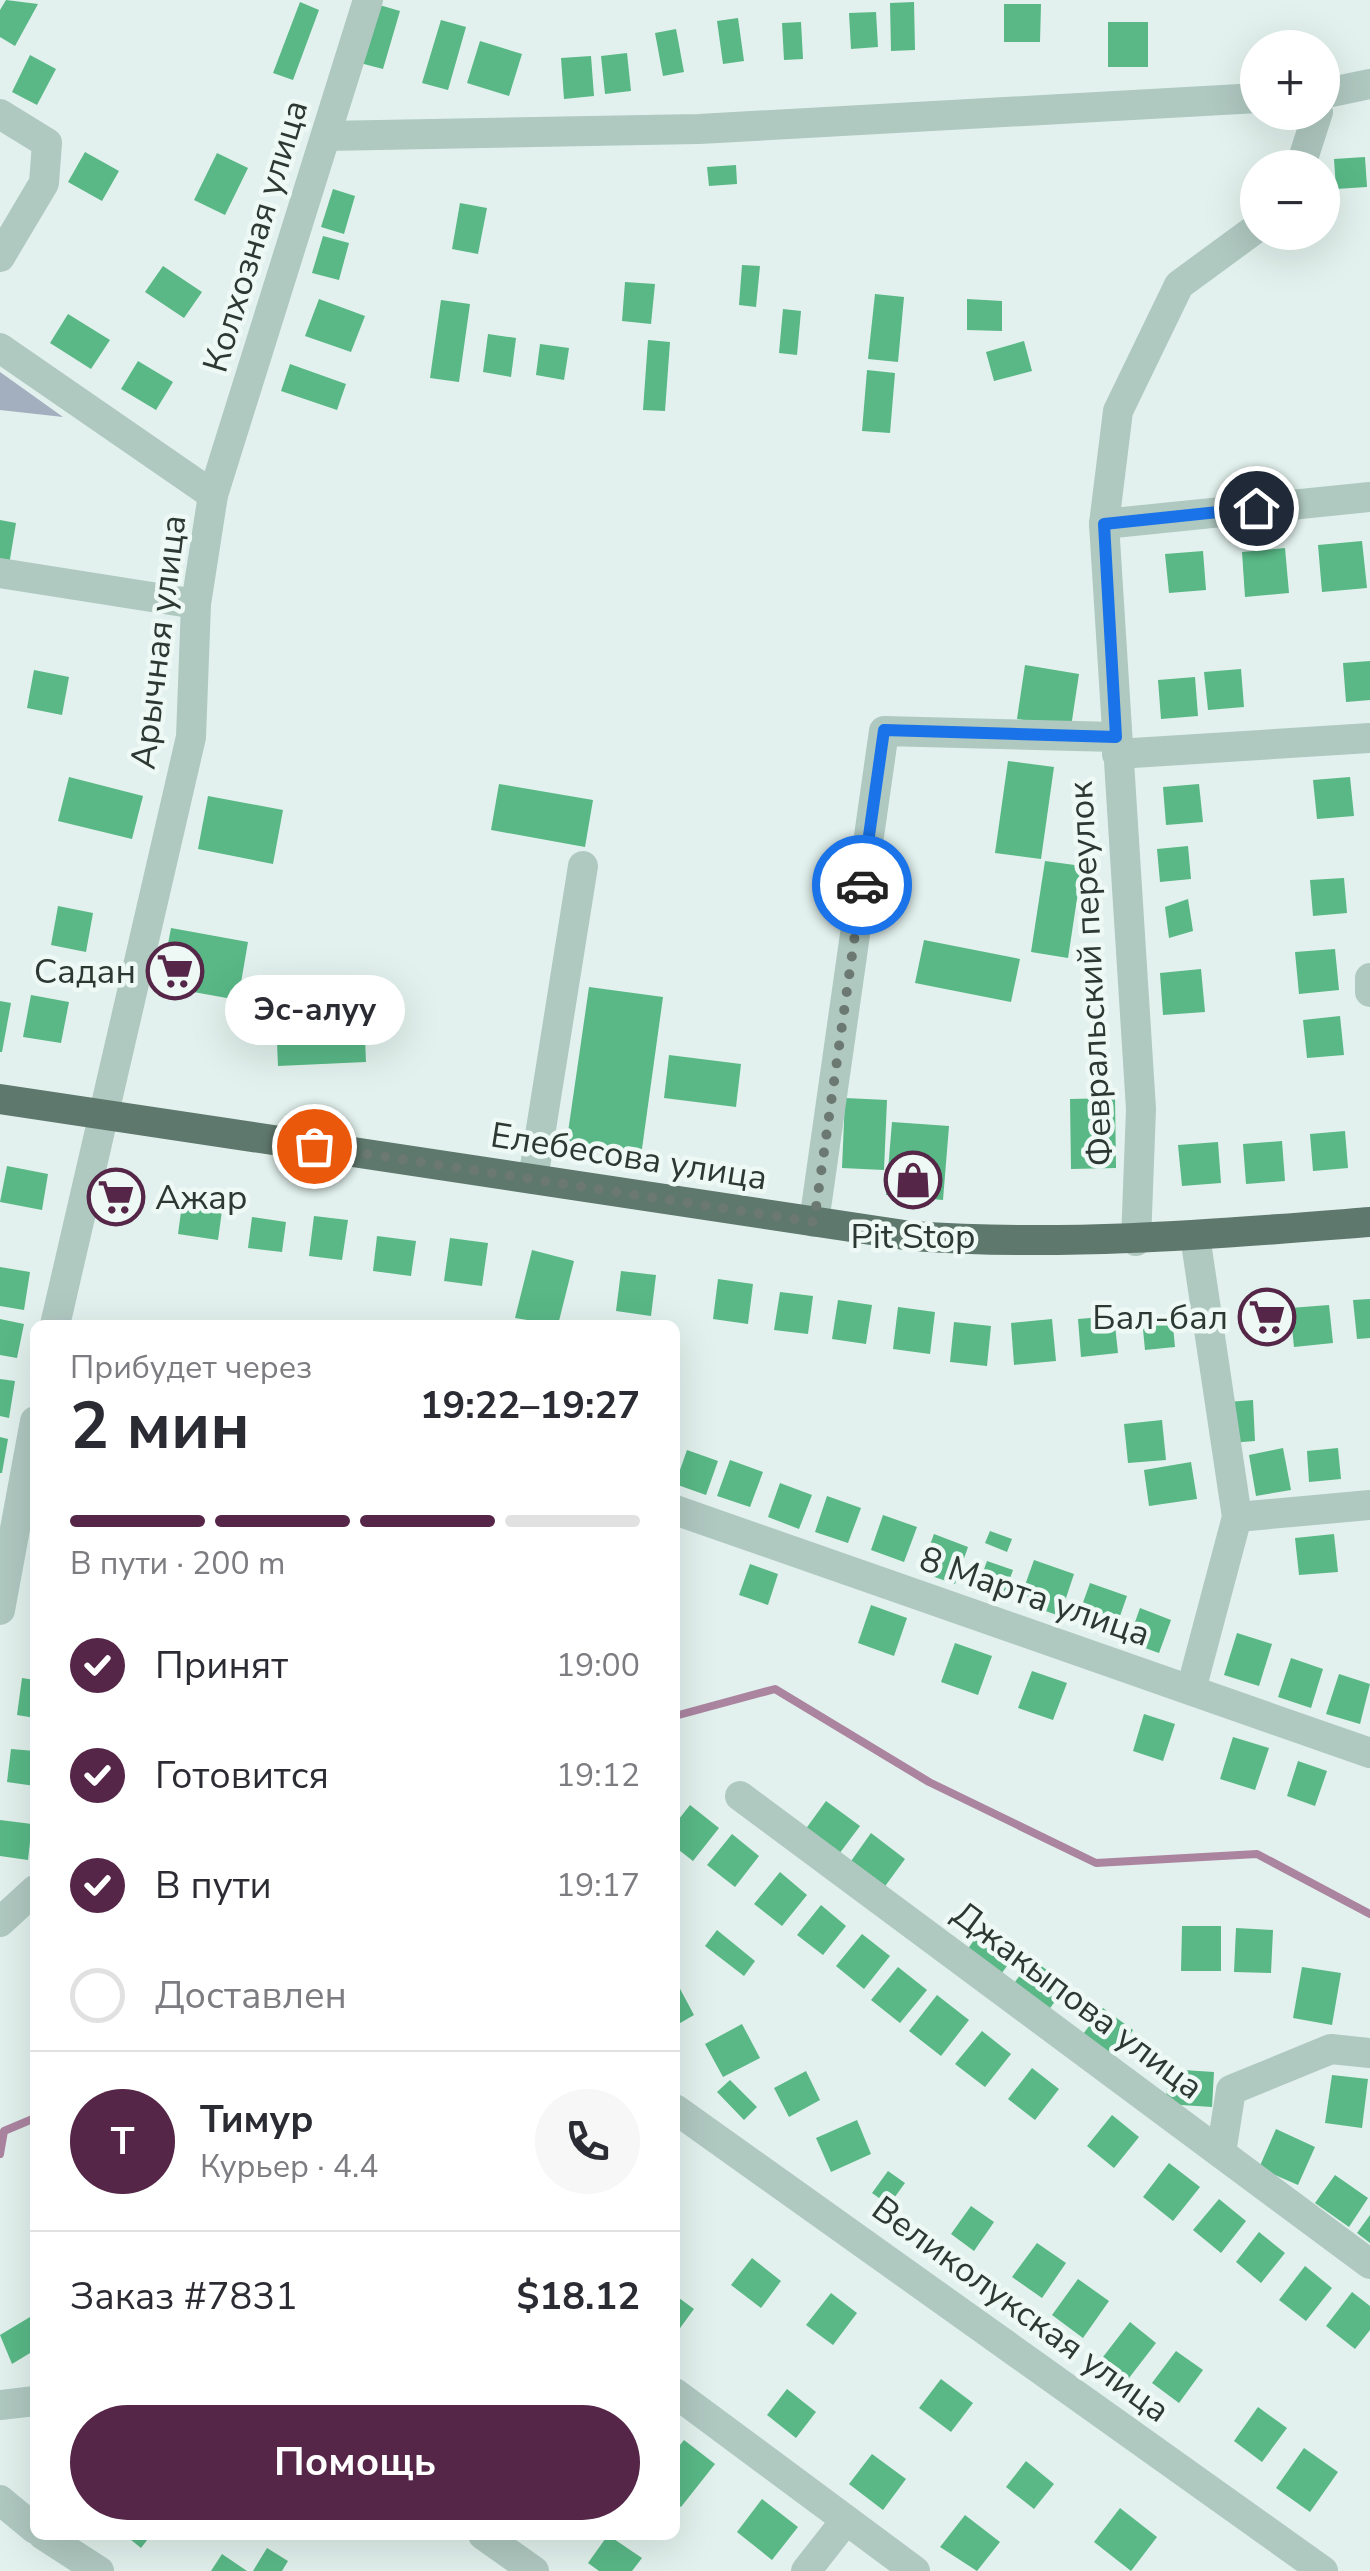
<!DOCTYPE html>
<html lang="ru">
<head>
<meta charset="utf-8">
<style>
  body { margin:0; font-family:"Nunito Sans",sans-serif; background:#f7f7f7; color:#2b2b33; height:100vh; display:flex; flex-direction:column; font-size:38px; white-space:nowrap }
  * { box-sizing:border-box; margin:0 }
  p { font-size:32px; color:#7c7c81 }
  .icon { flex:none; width:55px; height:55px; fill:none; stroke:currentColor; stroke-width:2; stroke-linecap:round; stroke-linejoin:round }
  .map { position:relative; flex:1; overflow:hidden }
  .side { position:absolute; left:30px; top:1320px; width:650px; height:1220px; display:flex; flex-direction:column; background:#fff; border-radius:15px; box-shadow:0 10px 40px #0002 }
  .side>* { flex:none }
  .controls { position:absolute; left:1240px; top:30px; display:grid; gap:20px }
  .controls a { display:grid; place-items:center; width:100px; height:100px; border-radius:50%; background:#fff; box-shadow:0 10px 40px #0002; font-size:50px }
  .pin { position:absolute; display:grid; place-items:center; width:85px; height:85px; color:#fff; margin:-42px; border:5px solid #fff; border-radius:50%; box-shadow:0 2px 10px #0007 }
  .courier { position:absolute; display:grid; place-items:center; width:100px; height:100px; margin:-50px; border:8px solid #1a73e8; border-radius:50%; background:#fff; color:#222; box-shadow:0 2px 12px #0007 }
  .bubble { position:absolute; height:70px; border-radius:35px; background:#fff; box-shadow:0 10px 40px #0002; font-size:32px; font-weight:700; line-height:70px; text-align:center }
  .summary em { font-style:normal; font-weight:700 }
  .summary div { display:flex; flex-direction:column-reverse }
  .summary { display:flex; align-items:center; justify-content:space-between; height:170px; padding:0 40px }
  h1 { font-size:65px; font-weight:700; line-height:75px }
  .bar { display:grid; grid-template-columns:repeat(4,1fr); gap:15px 10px; align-content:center; height:120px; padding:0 40px }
  .bar i { height:12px; border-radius:8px; background:#e1e1e2 }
  .bar .selected { background:#552647 }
  .bar p { grid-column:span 4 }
  .line { display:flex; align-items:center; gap:25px; padding:0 40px; border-top:2px solid #e1e1e2 }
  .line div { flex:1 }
  .round { display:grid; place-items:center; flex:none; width:105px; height:105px; border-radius:52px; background:#f7f7f7 }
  ol { padding:0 40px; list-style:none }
  li { display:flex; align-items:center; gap:30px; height:110px }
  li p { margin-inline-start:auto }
  li .icon { padding:10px; border-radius:50%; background:#552647; color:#fff; stroke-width:4 }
  li:last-child { color:#7c7c81 }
  li i { width:55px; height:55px; border:5px solid #e1e1e2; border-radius:50% }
  .action { display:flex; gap:20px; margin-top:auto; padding:20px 40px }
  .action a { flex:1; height:115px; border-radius:60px; background:#552647; color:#fff; font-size:40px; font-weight:700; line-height:115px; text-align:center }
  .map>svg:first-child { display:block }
  .green { fill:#a3afbf }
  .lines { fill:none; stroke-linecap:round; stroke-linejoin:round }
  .stream { stroke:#ab84a0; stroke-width:8 }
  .building { fill:#59b886 }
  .minor { stroke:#afc8c0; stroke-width:30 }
  .major { stroke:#5f786d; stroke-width:30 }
  .done { stroke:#6c7973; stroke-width:10; stroke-dasharray:0 18 }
  .route { stroke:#1a73e8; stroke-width:12 }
  .labels { text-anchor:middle; stroke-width:9; stroke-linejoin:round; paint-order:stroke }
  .street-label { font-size:35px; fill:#2c3832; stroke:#eef9f6 }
  .poi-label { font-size:35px; fill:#2c3832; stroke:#eef9f6; text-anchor:end }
</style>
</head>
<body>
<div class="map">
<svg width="1370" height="2571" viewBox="0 0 1370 2571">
  <rect width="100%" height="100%" fill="#e2f1ed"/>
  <path class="green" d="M0,372L63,417L0,410Z"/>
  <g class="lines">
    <g class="stream">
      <path d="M675,1716L775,1689L929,1782L1096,1863L1257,1854L1370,1914"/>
      <path d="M0,2154L4,2131L35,2118"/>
    </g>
  </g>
  <g class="building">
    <path d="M6,0L38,4L15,46L0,37V10Z"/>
    <path d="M300,2L319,10L293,80L273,73Z"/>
    <path d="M914,2L915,50L891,51L890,3Z"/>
    <path d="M376,4L400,11L383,69L360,63Z"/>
    <path d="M1004,4H1041L1040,42H1004Z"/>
    <path d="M876,12L878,47L851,49L849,13Z"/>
    <path d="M738,18L744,61L723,64L717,21Z"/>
    <path d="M441,20L466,27L448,90L422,83Z"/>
    <path d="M801,22L803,59L784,60L782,23Z"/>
    <rect x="1108" y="22" width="40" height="45"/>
    <path d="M676,29L684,72L663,76L655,33Z"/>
    <path d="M480,41L522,54L509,96L467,83Z"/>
    <path d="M627,53L631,91L605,94L601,56Z"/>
    <path d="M30,55L56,69L37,105L12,92Z"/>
    <path d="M591,56L594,96L564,99L561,58Z"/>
    <path d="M85,152L119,171L102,201L68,182Z"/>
    <path d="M217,153L248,168L225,215L194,200Z"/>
    <path d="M1365,157L1367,187L1336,189L1334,159Z"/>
    <path d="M736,165L737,184L709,186L707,167Z"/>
    <path d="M333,189L355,196L344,234L321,227Z"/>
    <path d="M460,203L487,208L478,254L452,249Z"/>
    <path d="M323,236L349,243L339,280L312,273Z"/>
    <path d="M742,265L760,266L756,307L739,305Z"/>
    <path d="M163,266L202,292L184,318L145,292Z"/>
    <path d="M625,282L655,284L651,324L622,321Z"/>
    <path d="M875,294L904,297L898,362L868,359Z"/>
    <path d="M319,299L365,316L351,352L305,336Z"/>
    <path d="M967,299L1002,301V331L967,330Z"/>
    <path d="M441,300L470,304L459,382L430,378Z"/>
    <path d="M783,309L801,311L797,355L779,353Z"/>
    <path d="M68,314L110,340L91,369L50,343Z"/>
    <path d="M488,334L516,338L511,377L483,372Z"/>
    <path d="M648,340L670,342L665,411L643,410Z"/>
    <path d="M1024,341L1032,371L994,381L986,352Z"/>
    <path d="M540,344L569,348L564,380L536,375Z"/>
    <path d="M138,361L173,382L156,410L121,389Z"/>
    <path d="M290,364L346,384L337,410L281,391Z"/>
    <path d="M867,370L895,373L890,433L862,431Z"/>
    <path d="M0,520L16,523L9,565L0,563Z"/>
    <path d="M1362,541L1367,588L1322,592L1318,545Z"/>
    <path d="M1285,548L1289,593L1245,597L1242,552Z"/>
    <path d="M1203,551L1206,590L1169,593L1165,554Z"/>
    <path d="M1370,661V700L1346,702L1343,663Z"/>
    <path d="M1025,665L1079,674L1071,727L1017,719Z"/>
    <path d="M1241,669L1244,707L1208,710L1204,672Z"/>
    <path d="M34,670L69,677L62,715L27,708Z"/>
    <path d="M1195,677L1198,716L1161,719L1158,680Z"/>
    <path d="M1008,761L1054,767L1041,859L995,853Z"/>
    <path d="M69,777L143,796L132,839L58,821Z"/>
    <path d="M1350,777L1354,816L1317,819L1313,780Z"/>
    <path d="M499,784L593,800L585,847L491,830Z"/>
    <path d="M1199,784L1203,822L1166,825L1163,787Z"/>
    <path d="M208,796L283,810L273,864L198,849Z"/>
    <path d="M1188,846L1191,879L1160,882L1157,849Z"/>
    <path d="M1045,861L1082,866L1068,958L1031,952Z"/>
    <path d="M1344,878L1347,913L1313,916L1310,880Z"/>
    <path d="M1188,899L1193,931L1169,938L1165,907Z"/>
    <path d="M58,906L93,913L86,952L51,945Z"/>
    <path d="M171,928L248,942L238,1000L160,986Z"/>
    <path d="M924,940L1020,959L1011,1002L915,983Z"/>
    <path d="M1335,949L1339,990L1299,994L1295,952Z"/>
    <path d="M1201,969L1205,1012L1163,1015L1160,973Z"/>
    <path d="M589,987L663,997L641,1156L566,1146Z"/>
    <path d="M363,989L366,1062L278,1066L275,992Z"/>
    <path d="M31,995L69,1002L61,1043L23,1037Z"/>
    <path d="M0,1001L11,1003L2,1052H0Z"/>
    <path d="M1340,1016L1344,1055L1307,1058L1303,1020Z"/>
    <path d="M669,1055L741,1064L736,1107L664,1098Z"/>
    <path d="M845,1098L887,1100L884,1170L842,1168Z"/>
    <path d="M1115,1098L1116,1168L1071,1169L1070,1099Z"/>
    <path d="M892,1122L949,1126L943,1200L886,1195Z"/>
    <path d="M1345,1131L1348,1168L1313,1171L1310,1134Z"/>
    <path d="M1282,1141L1285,1181L1246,1184L1243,1144Z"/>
    <path d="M1218,1142L1221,1183L1182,1186L1178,1145Z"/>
    <path d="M7,1166L48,1174L42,1210L0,1202Z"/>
    <path d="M104,1183L138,1188L134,1218L100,1214Z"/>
    <path d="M183,1197L223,1203L218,1240L178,1234Z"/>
    <path d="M314,1216L348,1220L342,1260L309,1256Z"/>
    <path d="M252,1217L286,1222L282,1252L248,1248Z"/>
    <path d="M377,1236L416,1241L411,1276L373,1271Z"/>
    <path d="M450,1238L488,1243L482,1286L444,1281Z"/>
    <path d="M532,1250L574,1261L558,1325L515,1318Z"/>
    <path d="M0,1267L30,1272L24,1310L0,1306Z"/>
    <path d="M621,1271L656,1275L651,1316L616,1311Z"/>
    <path d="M718,1279L753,1284L748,1324L713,1319Z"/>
    <path d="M780,1292L813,1296L808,1334L774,1330Z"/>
    <path d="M1370,1299V1338L1357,1339L1353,1300Z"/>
    <path d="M838,1300L872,1305L866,1344L832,1339Z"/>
    <path d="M1329,1305L1333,1343L1294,1347L1290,1308Z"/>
    <path d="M898,1307L935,1312L930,1354L893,1349Z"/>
    <path d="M1114,1316L1118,1353L1081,1357L1078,1319Z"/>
    <path d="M1172,1316L1175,1347L1145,1350L1142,1319Z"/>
    <path d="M0,1319L24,1324L17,1358L0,1355Z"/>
    <path d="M1052,1319L1056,1361L1014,1365L1011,1323Z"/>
    <path d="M954,1322L991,1326L987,1366L950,1362Z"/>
    <path d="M0,1379L15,1381L9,1418L0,1416Z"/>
    <path d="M1253,1400L1255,1441L1230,1443L1228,1402Z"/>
    <path d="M1162,1420L1166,1460L1128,1463L1124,1424Z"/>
    <path d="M0,1437L8,1439L2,1473H0Z"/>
    <path d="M1283,1448L1291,1490L1256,1496L1249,1455Z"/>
    <path d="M1338,1448L1341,1479L1309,1482L1307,1451Z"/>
    <path d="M687,1450L718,1461L706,1495L675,1484Z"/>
    <path d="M730,1460L763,1472L750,1507L717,1496Z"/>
    <path d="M1191,1462L1197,1499L1149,1506L1144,1470Z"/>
    <path d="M780,1483L812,1495L799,1529L768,1517Z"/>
    <path d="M827,1496L861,1508L848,1543L815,1532Z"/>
    <path d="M883,1515L917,1527L904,1562L871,1550Z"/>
    <path d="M990,1531L1012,1539L1007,1552L985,1543Z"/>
    <path d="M934,1534L968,1547L955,1584L920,1572Z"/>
    <path d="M1334,1534L1338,1572L1299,1575L1295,1538Z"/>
    <path d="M1034,1560L1074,1574L1060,1616L1019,1602Z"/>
    <path d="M987,1561L1013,1570L1003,1598L977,1589Z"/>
    <path d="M750,1564L778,1574L768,1605L739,1595Z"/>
    <path d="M1090,1583L1127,1596L1113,1636L1076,1622Z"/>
    <path d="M871,1605L907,1618L894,1656L858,1643Z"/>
    <path d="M1140,1608L1171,1620L1159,1653L1128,1642Z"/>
    <path d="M1237,1633L1272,1644L1259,1686L1224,1675Z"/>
    <path d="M955,1643L992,1656L978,1695L941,1682Z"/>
    <path d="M1291,1658L1323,1669L1311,1708L1278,1697Z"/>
    <path d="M1032,1671L1067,1683L1053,1720L1018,1708Z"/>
    <path d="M1339,1674L1370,1684L1360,1724L1326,1714Z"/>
    <path d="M22,1678L35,1680V1718L17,1715Z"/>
    <path d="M1144,1714L1175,1724L1163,1761L1133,1751Z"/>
    <path d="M1233,1737L1269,1748L1255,1790L1220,1779Z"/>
    <path d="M11,1749L35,1751V1786L7,1782Z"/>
    <path d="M1298,1761L1327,1771L1315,1806L1287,1796Z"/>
    <path d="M826,1801L860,1826L839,1854L805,1830Z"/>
    <path d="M690,1805L719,1828L693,1861L675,1847V1824Z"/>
    <path d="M0,1820L32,1824L28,1860L0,1856Z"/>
    <path d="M871,1833L905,1859L883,1889L849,1864Z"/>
    <path d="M732,1834L759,1856L735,1887L707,1865Z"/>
    <path d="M780,1872L807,1895L782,1926L754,1904Z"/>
    <path d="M821,1905L846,1926L823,1955L797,1935Z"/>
    <path d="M986,1923L1020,1948L999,1977L965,1953Z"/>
    <path d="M1182,1926H1221V1971H1181Z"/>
    <path d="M1236,1928L1273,1930L1271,1973L1234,1972Z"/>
    <path d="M717,1930L755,1961L744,1976L705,1946Z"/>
    <path d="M862,1934L890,1956L864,1989L836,1966Z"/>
    <path d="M1032,1959L1067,1985L1045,2015L1009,1990Z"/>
    <path d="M898,1967L927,1990L900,2023L871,2000Z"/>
    <path d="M1302,1967L1341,1973L1332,2025L1293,2018Z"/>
    <path d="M678,1985L694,2015L675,2026V1986Z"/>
    <path d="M937,1995L969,2020L941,2056L909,2031Z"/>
    <path d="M1103,2008L1133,2030L1115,2057L1083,2034Z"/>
    <path d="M742,2024L760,2058L723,2077L705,2044Z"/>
    <path d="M982,2031L1011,2054L985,2087L955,2064Z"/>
    <path d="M1032,2068L1059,2089L1035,2120L1008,2099Z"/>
    <path d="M1168,2069L1214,2072L1212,2107L1166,2104Z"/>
    <path d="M806,2071L820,2100L789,2117L774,2088Z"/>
    <path d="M1332,2075L1368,2079L1362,2128L1325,2123Z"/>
    <path d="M730,2080L757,2107L744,2120L717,2092Z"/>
    <path d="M1112,2115L1139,2137L1114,2168L1087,2146Z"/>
    <path d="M857,2120L871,2154L831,2172L816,2138Z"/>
    <path d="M1276,2129L1315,2147L1298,2185L1259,2168Z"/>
    <path d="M1169,2163L1200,2187L1173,2221L1143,2197Z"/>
    <path d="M888,2171L905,2183L889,2205L872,2193Z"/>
    <path d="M1335,2175L1368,2198L1349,2227L1315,2203Z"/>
    <path d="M1219,2199L1246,2221L1221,2253L1193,2230Z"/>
    <path d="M971,2206L994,2222L974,2251L951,2234Z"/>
    <path d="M1370,2215V2243L1357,2233Z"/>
    <path d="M1259,2232L1285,2253L1261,2283L1236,2262Z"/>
    <path d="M1037,2243L1066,2263L1042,2298L1012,2277Z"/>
    <path d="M752,2258L781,2281L761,2308L731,2285Z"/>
    <path d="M1305,2266L1332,2288L1306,2321L1279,2300Z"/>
    <path d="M1078,2279L1109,2301L1083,2338L1052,2315Z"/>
    <path d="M1352,2292L1370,2306V2330L1355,2349L1326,2326Z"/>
    <path d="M831,2293L857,2313L833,2345L806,2325Z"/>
    <path d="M675,2295L694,2309L675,2335Z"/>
    <path d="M35,2314V2350L12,2364L0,2335Z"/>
    <path d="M1130,2322L1156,2343L1129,2378L1103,2357Z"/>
    <path d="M1176,2351L1203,2370L1179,2403L1152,2383Z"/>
    <path d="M941,2379L973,2403L951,2432L919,2408Z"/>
    <path d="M787,2389L816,2412L796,2438L767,2415Z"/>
    <path d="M1258,2407L1287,2428L1262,2462L1234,2441Z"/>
    <path d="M684,2440L715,2464L681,2507L675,2502V2451Z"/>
    <path d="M1304,2448L1338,2472L1310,2512L1276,2488Z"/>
    <path d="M872,2454L906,2479L883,2510L849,2484Z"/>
    <path d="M1026,2461L1054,2484L1034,2509L1006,2487Z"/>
    <path d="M762,2499L798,2527L772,2560L737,2532Z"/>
    <path d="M1120,2508L1157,2537L1131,2571L1094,2542Z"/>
    <path d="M965,2515L1000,2542L977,2571L940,2547Z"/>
    <path d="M125,2535H151L141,2548Z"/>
    <path d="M608,2535L642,2558L632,2571H599L588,2563Z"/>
    <path d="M267,2548L288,2561L282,2571H253Z"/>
    <path d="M222,2554L247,2571H211Z"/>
  </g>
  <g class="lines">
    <g class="minor">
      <path d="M1322,94L1370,84"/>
      <path d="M0,114L47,143L44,183L0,257"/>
      <path d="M326,136L699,129L1258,98"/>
      <path d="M1300,168L1318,112"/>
      <path d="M0,348L213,495"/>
      <path d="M1104,524L1370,497"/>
      <path d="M0,573L196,604"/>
      <path d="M1117,754L1370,738"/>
      <path d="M1370,978V992"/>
      <path d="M533,1179L583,866"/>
      <path d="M814,1222L884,731L1116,737"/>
      <path d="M1136,1241L1141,1109L1104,524L1118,411L1179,285L1258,227"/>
      <path d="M55,1325L191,737L196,604L213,495L368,0"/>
      <path d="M675,1510L1370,1753"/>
      <path d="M1237,1517L1370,1505"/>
      <path d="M0,1610L35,1421"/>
      <path d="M1191,1690L1237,1517L1195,1236"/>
      <path d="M740,1796L1370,2264"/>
      <path d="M0,1922L35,1890"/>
      <path d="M675,2109L1323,2571"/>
      <path d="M1221,2153L1231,2090L1331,2049L1370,2053"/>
      <path d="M675,2393L915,2571"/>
      <path d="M0,2405L35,2401"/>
      <path d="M0,2500L35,2529"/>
      <path d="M43,2535L99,2571"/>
      <path d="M483,2535L534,2571"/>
      <path d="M806,2571L846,2520"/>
    </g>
    <path class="major" d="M0,1099L911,1236C1066,1247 1216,1234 1370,1222"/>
  </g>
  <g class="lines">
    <path class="done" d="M314,1146L814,1222L862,885"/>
    <path class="route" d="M862,885L884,730L1116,737L1104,524L1256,508"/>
  </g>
  <defs>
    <g id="supermarket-ring" transform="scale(2.875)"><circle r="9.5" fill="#eef9f6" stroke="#552647" stroke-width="1.5"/><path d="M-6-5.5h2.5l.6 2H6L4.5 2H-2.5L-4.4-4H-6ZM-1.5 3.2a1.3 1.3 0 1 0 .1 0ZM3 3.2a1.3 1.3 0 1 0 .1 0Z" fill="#552647"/></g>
    <g id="shop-ring" transform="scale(2.875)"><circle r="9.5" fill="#eef9f6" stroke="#552647" stroke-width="1.5"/><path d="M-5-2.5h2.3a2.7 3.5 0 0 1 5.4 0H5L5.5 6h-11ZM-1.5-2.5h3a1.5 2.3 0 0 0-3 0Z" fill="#552647"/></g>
  </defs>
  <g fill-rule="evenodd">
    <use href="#supermarket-ring" x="175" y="971"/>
    <use href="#shop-ring" x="913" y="1180"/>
    <use href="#supermarket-ring" x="116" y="1197"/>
    <use href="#supermarket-ring" x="1267" y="1317"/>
  </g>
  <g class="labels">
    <g class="street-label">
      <text transform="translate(255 236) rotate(-73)" y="12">Колхозная улица</text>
      <text transform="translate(158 642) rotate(-83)" y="12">Арычная улица</text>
      <text transform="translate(1090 974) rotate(-93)" y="12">Февральский переулок</text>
      <text transform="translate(629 1156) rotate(9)" y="12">Елебесова улица</text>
      <text transform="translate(1035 1596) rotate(19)" y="12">8 Марта улица</text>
      <text transform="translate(1078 2000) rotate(37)" y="12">Джакыпова улица</text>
      <text transform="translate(1021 2309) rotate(36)" y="12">Великолукская улица</text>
    </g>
    <g class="poi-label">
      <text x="136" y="983">Садан</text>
      <text x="155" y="1209" text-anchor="start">Ажар</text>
      <text x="913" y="1248" text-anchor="middle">Pit Stop</text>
      <text x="1228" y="1329">Бал-бал</text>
    </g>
  </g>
</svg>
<div class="controls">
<a>+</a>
<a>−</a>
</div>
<div class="pin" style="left:314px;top:1146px;background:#ea580c"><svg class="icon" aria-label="bag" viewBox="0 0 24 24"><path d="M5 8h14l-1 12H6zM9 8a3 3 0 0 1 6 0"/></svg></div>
<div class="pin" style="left:1256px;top:508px;background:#1f2937"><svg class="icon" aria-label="home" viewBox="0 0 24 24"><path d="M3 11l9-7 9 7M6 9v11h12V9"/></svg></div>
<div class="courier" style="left:862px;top:885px"><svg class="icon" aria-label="car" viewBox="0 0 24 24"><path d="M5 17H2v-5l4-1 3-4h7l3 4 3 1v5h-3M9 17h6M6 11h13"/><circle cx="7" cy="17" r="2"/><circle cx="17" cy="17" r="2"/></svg></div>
<div class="bubble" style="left:225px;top:975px;width:180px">Эс-алуу</div>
<section class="side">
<div class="summary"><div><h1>2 мин</h1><p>Прибудет через</p></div><em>19:22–19:27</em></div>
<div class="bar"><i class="selected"></i><i class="selected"></i><i class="selected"></i><i></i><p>В пути · 200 m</p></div>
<ol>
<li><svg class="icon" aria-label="check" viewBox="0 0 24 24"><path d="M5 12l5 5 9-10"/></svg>Принят<p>19:00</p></li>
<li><svg class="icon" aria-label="check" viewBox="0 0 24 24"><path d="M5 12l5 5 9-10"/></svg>Готовится<p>19:12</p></li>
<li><svg class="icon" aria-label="check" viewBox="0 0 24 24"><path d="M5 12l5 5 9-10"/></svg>В пути<p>19:17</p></li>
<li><i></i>Доставлен</li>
</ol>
<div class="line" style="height:180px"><b class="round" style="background:#552647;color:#fff">Т</b><div><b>Тимур</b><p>Курьер · 4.4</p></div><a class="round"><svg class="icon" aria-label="phone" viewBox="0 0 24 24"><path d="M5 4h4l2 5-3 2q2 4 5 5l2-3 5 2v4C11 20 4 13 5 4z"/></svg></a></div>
<div class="line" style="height:130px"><div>Заказ #7831</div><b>$18.12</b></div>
<div class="action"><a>Помощь</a></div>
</section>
</div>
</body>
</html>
